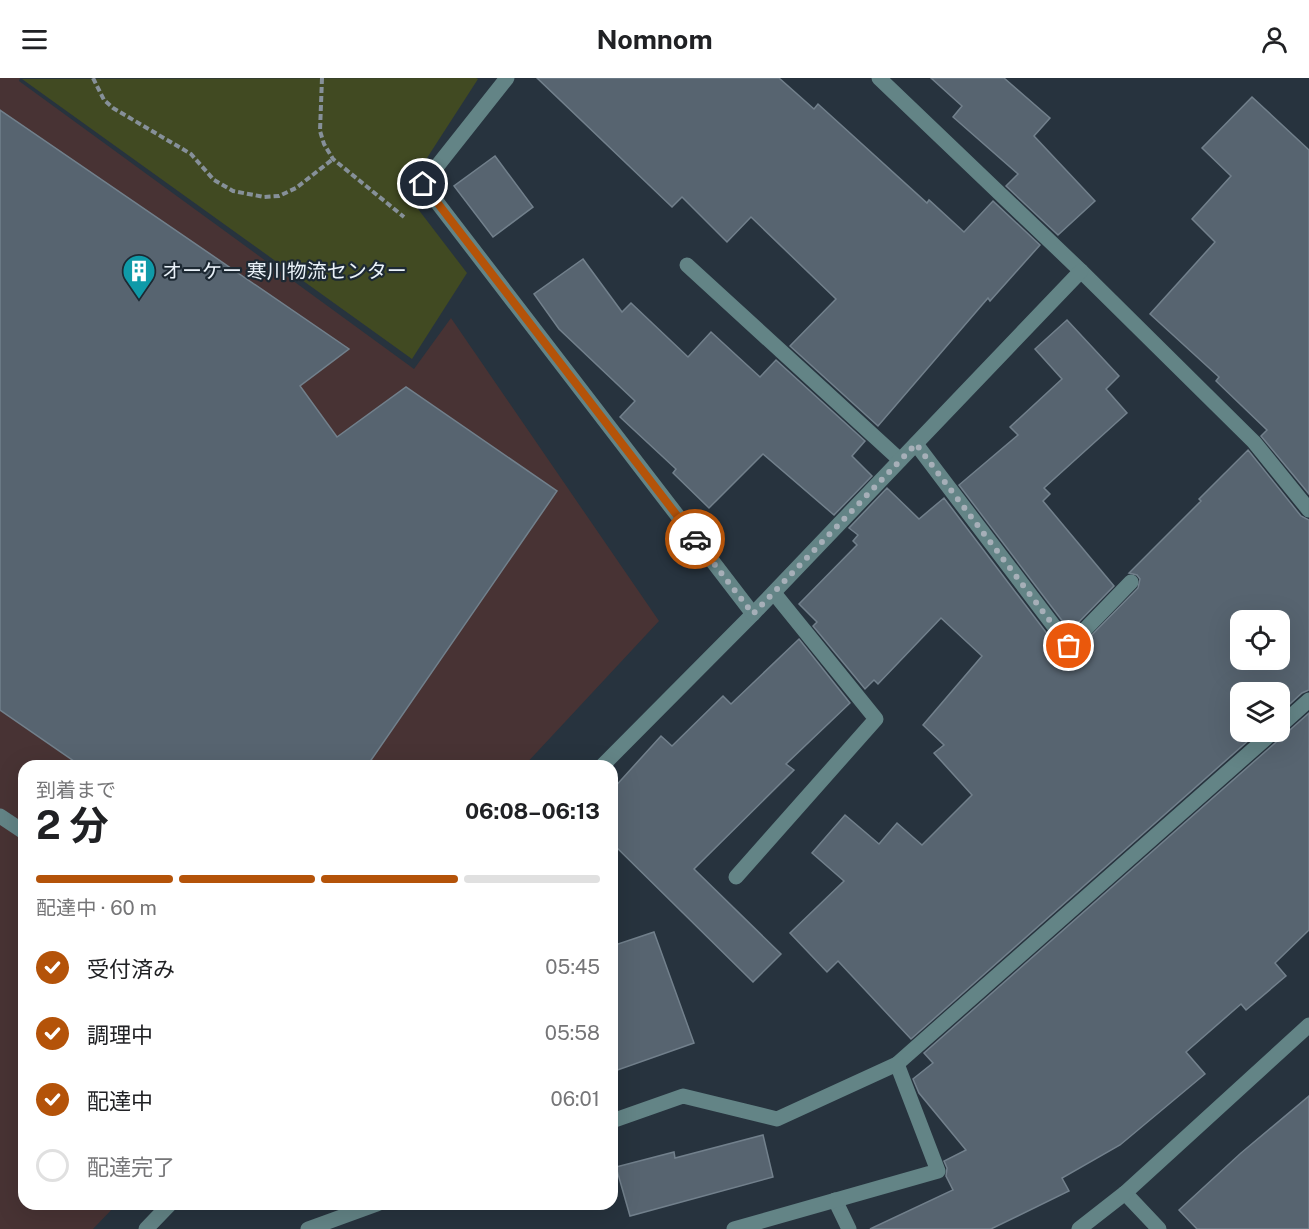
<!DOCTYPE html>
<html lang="ja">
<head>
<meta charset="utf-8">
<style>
  body { margin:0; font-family:"Public Sans","Noto Sans JP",sans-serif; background:#f2f2f2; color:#202124; height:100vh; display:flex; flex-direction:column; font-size:22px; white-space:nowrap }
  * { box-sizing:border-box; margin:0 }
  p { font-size:20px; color:#757577 }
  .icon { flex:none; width:33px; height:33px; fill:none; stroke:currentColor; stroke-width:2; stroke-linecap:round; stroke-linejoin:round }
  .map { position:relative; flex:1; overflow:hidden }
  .details { position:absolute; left:18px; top:682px; width:600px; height:450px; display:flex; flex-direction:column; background:#fff; border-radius:18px; box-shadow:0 6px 24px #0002 }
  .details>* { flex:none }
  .buttons { position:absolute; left:1230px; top:532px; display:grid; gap:12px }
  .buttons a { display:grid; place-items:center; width:60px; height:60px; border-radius:12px; background:#fff; box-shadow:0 6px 24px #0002; font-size:30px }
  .pin { position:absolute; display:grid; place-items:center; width:51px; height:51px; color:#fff; margin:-26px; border:3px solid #fff; border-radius:50%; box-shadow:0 2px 6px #0007 }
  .courier { position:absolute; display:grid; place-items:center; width:60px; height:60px; margin:-30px; border:4px solid #b45309; border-radius:50%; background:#fff; color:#222; box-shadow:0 2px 8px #0007 }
  .headline em { font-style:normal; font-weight:700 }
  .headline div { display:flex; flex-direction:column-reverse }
  .headline { display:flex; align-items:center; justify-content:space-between; height:102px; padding:0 18px }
  h1 { font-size:39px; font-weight:700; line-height:45px }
  .bar { display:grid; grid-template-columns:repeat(4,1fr); gap:9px 6px; align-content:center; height:72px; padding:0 18px }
  .bar i { height:8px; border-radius:4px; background:#e0e0e0 }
  .bar .current { background:#b45309 }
  .bar p { grid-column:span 4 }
  ol { padding:0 18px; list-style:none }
  li { display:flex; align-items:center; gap:18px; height:66px }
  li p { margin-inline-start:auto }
  li .icon { padding:6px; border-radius:50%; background:#b45309; color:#fff; stroke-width:4 }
  li:last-child { color:#757577 }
  li i { width:33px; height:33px; border:3px solid #e0e0e0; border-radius:50% }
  header { display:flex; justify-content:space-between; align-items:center; height:78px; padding:0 18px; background:#fff; font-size:27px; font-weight:700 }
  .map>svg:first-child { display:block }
  .industrial { fill:#483334 }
  .green { fill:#414a22 }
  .building { fill:#576470; stroke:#72808c; stroke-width:1.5; fill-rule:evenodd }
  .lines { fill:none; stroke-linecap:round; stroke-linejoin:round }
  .path { stroke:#869099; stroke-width:4; stroke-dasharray:6 3; stroke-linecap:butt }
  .minor { stroke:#638486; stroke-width:15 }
  .done { stroke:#a6afb8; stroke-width:6; stroke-dasharray:0 10.8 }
  .route { stroke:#b45309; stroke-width:8 }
  .labels { text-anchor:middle; stroke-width:4.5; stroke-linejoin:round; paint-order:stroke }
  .poi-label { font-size:20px; fill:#eaf2f9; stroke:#1d2933; text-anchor:start }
</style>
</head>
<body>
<header><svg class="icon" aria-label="menu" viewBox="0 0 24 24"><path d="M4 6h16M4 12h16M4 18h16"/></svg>Nomnom<svg class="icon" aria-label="person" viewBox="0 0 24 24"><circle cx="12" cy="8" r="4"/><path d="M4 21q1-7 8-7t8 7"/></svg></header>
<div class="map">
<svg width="1309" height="1151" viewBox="0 0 1309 1151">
  <rect width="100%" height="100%" fill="#27333e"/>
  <path class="industrial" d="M0,0H20L19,3L414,291L451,240L659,543L524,688H24V1126L116,1127L93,1151H0Z"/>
  <path class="green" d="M476,0L478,1L405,114L467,195L412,281L22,1Z"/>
  <g class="building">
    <path d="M537,0H779L814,31L818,26L927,125L929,122L964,154L993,123L1040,167L990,223L988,220L878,348L790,268L836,221L751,139L727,164L682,119L672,129Z"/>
    <path d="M931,0H1004L1050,40L1034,58L1095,123L1058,157L1006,108L1018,96L953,39L962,28Z"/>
    <path d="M1252,19L1309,72V416L1261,358L1267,352L1216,303L1219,299L1150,236L1215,164L1192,141L1231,98L1202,70Z"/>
    <path d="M0,32L349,271L300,308L337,359L406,309L557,413L367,688H81L0,632Z"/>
    <path d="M495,78L533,129L493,159L454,108Z"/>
    <path d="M583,181L622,234L631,225L688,279L711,254L760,299L776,282L865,363L852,378L872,398L834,437L763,376L709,430L673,395L676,391L620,339L635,323L559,251L534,216Z"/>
    <path d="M1067,242L1119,298L1106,311L1127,335L1044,410L1050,416L1043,423L1114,508L1070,553L959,407L1018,357L1010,349L1062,301L1035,271Z"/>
    <path d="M1248,372L1301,438L1309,442V612L1302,615L1280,635V615H1240V654H1258L911,961L838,883L827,894L790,855L844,803L812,775L845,737L879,766L897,745L922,767L972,717L934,675L944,667L923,647L982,578L941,540L878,606L874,602L865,611L813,548L817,544L799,526L857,467L853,463L858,457L849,450L887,410L919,441L944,420L1061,574L1066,577H1072L1138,510L1140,501L1137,497L1129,495L1201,423L1199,421ZM1240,543H1280V582H1240Z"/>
    <path d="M799,561L850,625L786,686L794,692L694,791L781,876L753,904L612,765V712L661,658L672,668L723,618L731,626Z"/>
    <path d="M1309,635V852L1275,885L1286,898L1246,932L1241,926L1186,974L1205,996L1120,1067L1062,1100L1069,1113L991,1151H870L953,1112L946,1098L947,1090L944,1083L966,1072L919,1015L913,1001L933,985L924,975Z"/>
    <path d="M654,854L694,965L612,994V868Z"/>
    <path d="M1309,1018V1151H1197L1179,1132L1241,1075Z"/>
    <path d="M763,1057L773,1099L630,1138L616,1089L674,1074L675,1080Z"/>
  </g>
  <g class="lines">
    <g class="path">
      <path d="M93,0L104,22L113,30L191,76L214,102L233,113L264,119L279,118L296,110L333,81"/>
      <path d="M322,0L320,53L324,66L333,81L404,139"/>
    </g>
    <g class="minor">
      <path d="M507,0L423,106L753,536L602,688"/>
      <path d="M879,0L1081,193L1254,364L1309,432"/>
      <path d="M687,187L900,382"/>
      <path d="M916,366L1069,568L1131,504"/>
      <path d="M753,536L1081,193"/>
      <path d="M1280,648L1309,622"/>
      <path d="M0,738L24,754"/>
      <path d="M736,799L876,641L774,515"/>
      <path d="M612,1043L683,1018L777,1041L897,986L1273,654"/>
      <path d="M1125,1115L1159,1151"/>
      <path d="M835,1122L849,1151"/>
      <path d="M146,1151L170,1126"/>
      <path d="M308,1151L377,1126"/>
      <path d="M734,1151L938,1093L897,986"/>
      <path d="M1079,1151L1125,1115L1309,947"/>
    </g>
  </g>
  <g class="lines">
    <path class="done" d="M695,461L753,536L916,366L1069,568"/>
    <path class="route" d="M423,106L695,461"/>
  </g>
  <defs>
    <g id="building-pin" transform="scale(1.725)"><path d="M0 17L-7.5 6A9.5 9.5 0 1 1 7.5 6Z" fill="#0f9aa8" stroke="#1d2933"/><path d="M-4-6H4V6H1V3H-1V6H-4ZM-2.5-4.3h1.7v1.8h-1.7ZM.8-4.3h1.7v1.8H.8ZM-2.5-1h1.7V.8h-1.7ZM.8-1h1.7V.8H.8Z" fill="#fff"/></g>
  </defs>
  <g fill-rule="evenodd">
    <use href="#building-pin" x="139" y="193"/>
  </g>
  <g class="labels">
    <g class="poi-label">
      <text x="162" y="200">オーケー 寒川物流センター</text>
    </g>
  </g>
</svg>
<div class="buttons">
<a><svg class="icon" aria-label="locate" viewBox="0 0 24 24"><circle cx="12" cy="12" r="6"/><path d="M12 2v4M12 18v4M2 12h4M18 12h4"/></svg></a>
<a><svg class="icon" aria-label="layers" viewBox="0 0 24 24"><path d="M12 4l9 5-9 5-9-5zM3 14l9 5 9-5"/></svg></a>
</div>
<div class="pin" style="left:1069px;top:568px;background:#ea580c"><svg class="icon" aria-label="bag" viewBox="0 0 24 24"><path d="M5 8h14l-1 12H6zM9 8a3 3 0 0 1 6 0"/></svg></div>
<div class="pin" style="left:423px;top:106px;background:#1f2937"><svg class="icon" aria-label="home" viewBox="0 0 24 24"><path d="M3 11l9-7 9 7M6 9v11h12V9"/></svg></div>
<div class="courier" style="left:695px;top:461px"><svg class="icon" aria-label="car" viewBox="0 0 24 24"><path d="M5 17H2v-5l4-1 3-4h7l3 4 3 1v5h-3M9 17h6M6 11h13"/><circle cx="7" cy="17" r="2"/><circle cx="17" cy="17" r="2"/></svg></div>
<section class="details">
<div class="headline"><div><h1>2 分</h1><p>到着まで</p></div><em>06:08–06:13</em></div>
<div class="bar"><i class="current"></i><i class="current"></i><i class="current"></i><i></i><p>配達中 · 60 m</p></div>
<ol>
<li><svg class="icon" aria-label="check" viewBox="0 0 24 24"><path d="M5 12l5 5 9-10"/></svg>受付済み<p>05:45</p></li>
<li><svg class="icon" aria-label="check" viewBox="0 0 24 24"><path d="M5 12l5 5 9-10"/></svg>調理中<p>05:58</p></li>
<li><svg class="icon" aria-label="check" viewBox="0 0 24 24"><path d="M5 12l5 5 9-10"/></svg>配達中<p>06:01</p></li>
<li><i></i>配達完了</li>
</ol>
</section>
</div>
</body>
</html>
